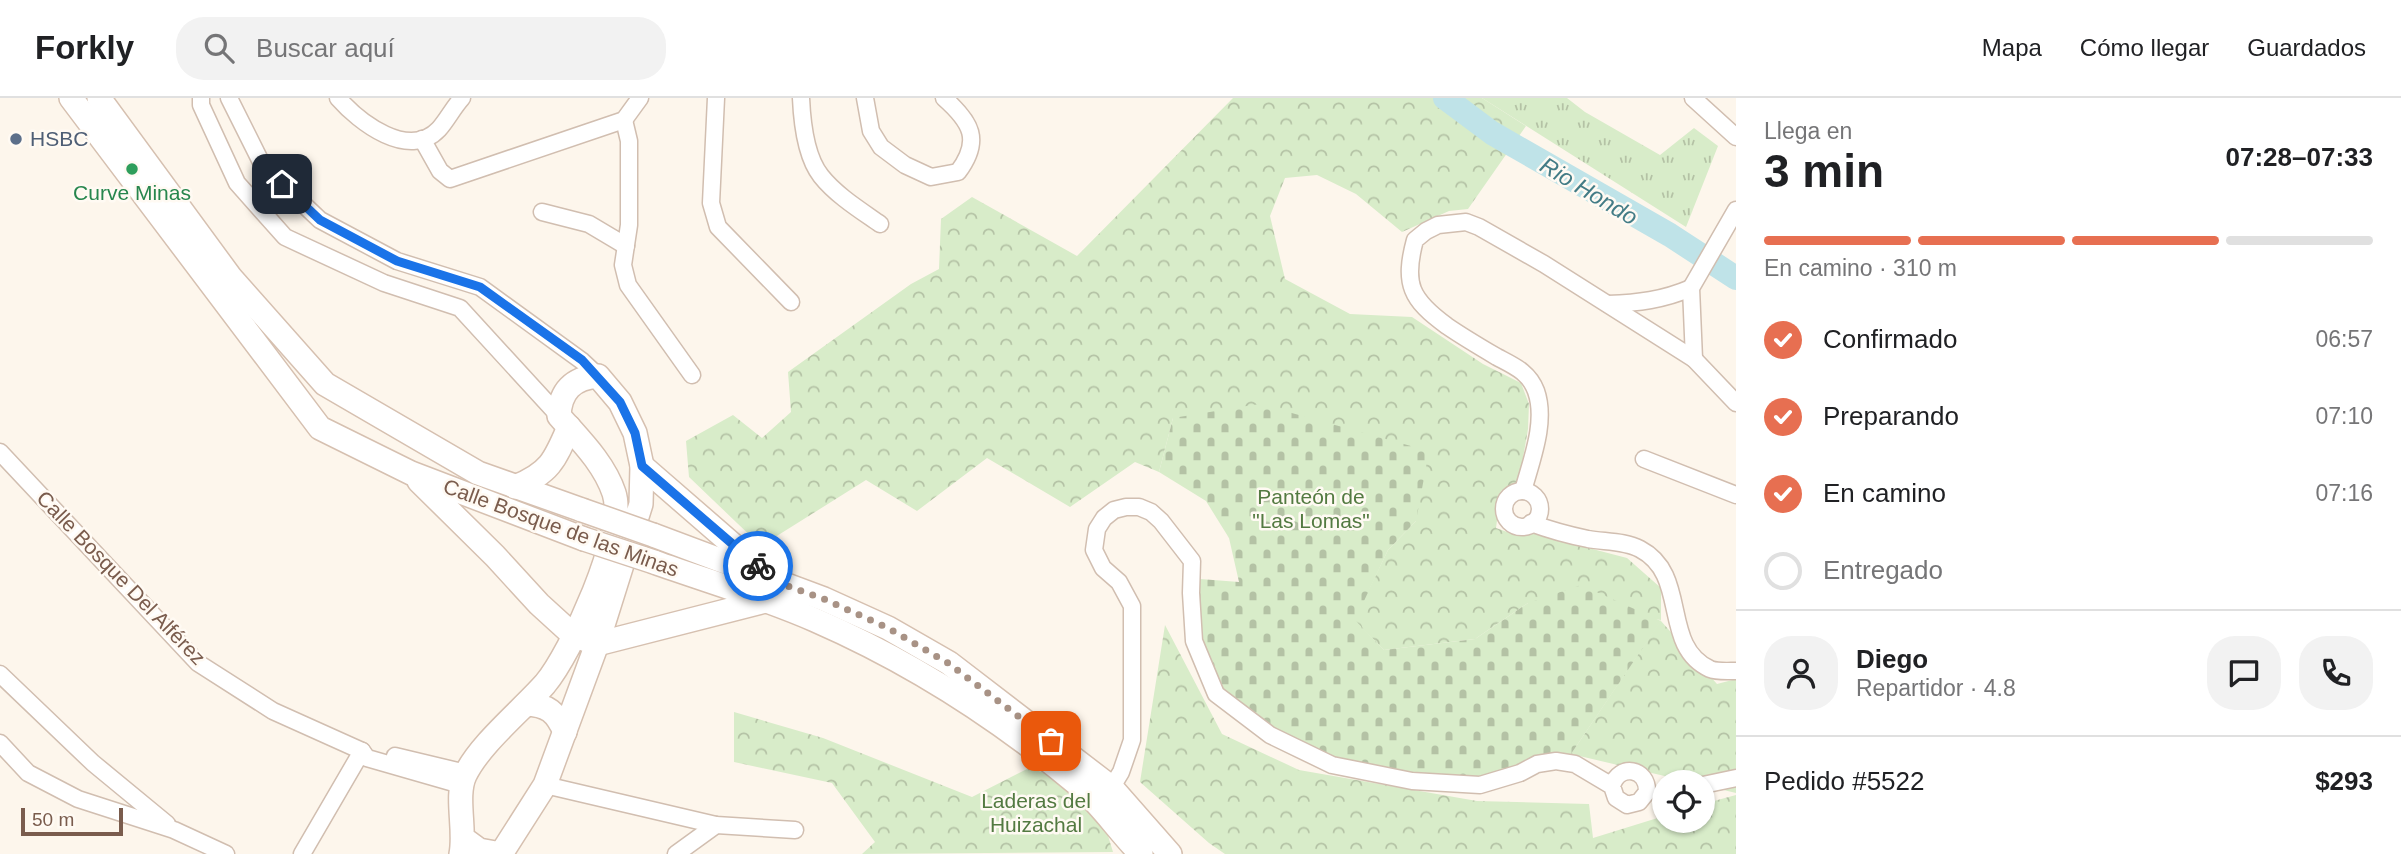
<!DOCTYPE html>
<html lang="es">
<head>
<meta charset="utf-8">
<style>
  body { margin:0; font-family:Helvetica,sans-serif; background:#f2f2f2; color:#202124; height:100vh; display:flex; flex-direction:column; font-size:26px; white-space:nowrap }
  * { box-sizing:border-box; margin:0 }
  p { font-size:23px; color:#757577 }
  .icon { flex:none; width:38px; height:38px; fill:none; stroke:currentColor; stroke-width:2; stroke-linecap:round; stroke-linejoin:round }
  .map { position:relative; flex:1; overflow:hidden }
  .panel { display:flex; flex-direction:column; background:#fff; width:665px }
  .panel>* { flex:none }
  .controls { position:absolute; left:1652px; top:672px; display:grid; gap:14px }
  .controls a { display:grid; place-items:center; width:63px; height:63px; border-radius:50%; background:#fff; box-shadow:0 2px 5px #0004; font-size:35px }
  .scale { position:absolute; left:21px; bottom:18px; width:102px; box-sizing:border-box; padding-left:7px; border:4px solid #7a5c4d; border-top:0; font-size:19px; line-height:24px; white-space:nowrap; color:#7a5c4d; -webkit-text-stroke:5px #fffaf3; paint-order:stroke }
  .pin { position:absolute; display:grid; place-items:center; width:60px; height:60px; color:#fff; margin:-30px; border-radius:14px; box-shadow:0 4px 10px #0006 }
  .courier { position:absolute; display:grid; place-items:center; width:70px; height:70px; margin:-35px; border:5px solid #1a73e8; border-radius:50%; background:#fff; color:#222; box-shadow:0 2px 9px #0007 }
  .headline em { font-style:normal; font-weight:600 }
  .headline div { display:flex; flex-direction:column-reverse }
  .headline { display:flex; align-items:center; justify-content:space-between; height:119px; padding:0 28px }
  h1 { font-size:46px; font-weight:600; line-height:52px }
  .bar { display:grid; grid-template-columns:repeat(4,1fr); gap:10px 7px; align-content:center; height:84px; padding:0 28px }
  .bar i { height:9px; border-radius:5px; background:#e0e0e0 }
  .bar .selected { background:#e76f51 }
  .bar p { grid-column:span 4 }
  .line { display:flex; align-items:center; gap:18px; padding:0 28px; border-top:2px solid #e0e0e0 }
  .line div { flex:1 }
  .round { display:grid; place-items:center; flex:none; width:74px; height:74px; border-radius:28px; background:#f2f2f2 }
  ol { padding:0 28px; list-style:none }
  li { display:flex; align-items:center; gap:21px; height:77px }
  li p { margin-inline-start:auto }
  li .icon { padding:7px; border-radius:50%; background:#e76f51; color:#fff; stroke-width:4 }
  li:last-child { color:#757577 }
  li i { width:38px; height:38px; border:4px solid #e0e0e0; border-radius:50% }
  header { display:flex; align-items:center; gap:42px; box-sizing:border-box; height:98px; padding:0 35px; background:#fff; border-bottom:2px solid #e0e0e0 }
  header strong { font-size:33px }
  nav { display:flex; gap:38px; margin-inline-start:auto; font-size:24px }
  .search { width:490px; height:63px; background:#f2f2f2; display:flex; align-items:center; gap:18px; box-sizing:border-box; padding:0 24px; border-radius:28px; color:#757577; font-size:26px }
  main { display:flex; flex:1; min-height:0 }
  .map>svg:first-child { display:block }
  .grass { fill:url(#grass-tufts) }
  .forest { fill:url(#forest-crowns) }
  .cemetery { fill:url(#cemetery-stones) }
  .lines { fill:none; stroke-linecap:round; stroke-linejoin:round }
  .river { stroke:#bfe3e8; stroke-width:24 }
  .street-casing { stroke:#d1beb0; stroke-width:19 }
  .secondary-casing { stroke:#d6c0b0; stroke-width:26 }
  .street { stroke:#fff; stroke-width:16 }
  .secondary { stroke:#fff; stroke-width:23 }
  .secondary-bridge-casing { stroke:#d6c0b0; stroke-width:26; stroke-linecap:butt }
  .secondary-bridge { stroke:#fff; stroke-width:23 }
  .done { stroke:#a89285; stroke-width:7; stroke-dasharray:0 12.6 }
  .route { stroke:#1a73e8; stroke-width:9 }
  .service-dot { fill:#5c6f8a; stroke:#fffaf3; stroke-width:2.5 }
  .leisure-dot { fill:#2e9e5b; stroke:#fffaf3; stroke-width:2.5 }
  .labels { text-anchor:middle; stroke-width:5; stroke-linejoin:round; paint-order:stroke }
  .service-label { font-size:21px; fill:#4e5e75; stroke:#fffaf3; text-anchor:start }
  .leisure-label { font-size:21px; fill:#27864d; stroke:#fffaf3 }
  .park-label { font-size:21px; fill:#537a41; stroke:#fffaf3 }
  .street-label { font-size:21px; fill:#7a5c4d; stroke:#fffaf3 }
  .water-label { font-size:23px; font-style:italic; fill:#437c86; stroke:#fffaf3 }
</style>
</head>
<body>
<header>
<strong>Forkly</strong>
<div class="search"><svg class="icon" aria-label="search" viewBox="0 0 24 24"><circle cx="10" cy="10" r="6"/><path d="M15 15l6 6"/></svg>Buscar aquí</div>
<nav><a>Mapa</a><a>Cómo llegar</a><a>Guardados</a></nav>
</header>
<main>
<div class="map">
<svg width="1736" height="756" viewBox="0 0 1736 756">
  <defs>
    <pattern id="grass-tufts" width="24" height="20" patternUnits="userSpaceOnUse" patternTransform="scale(1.75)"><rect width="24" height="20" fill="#d8ecc9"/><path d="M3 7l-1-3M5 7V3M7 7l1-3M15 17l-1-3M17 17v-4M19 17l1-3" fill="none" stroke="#b4c2a5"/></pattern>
    <pattern id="forest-crowns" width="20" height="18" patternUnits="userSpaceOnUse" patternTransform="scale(1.75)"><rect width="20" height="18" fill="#d8ecc9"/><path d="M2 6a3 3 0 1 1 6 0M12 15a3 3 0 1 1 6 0" fill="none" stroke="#b4c2a5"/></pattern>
    <pattern id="cemetery-stones" width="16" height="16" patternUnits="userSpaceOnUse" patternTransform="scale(1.75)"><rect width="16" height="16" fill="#d8ecc9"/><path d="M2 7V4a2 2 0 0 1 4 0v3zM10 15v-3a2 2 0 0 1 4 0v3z" fill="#b4c2a5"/></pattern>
  </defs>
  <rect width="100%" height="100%" fill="#fdf6ec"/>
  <path class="grass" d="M1482,0H1567L1585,14L1660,57L1694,30L1718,48L1686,129Z"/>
  <g class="forest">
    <path d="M1233,0H1482L1526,28L1468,111L1449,113L1402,134L1356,96L1317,77L1285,80L1270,118L1285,181L1350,216L1412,219L1483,266L1521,285L1529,306L1528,331L1519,383L1501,393L1496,430L1513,436H1535L1627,460L1661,490V523L1717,586L1736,581V695L1703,687V684H1690L1571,656L1661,522L1528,505L1475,541L1384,552L1354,522L1388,452L1416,423L1173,320L1159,374L1135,364L1070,409L987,360L917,413L866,382L761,448L689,379L686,343L733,317L762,340L791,314L788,274L911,186L939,171L941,121L972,99L1077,158Z"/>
    <path d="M1165,527L1222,636L1299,672L1477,703L1589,706L1593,740L1664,718V723H1703V706L1736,697V756H1225L1209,745L1140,684Z"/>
    <path d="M734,614L823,640L972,699L1029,670L1076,685L1098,705L1113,754L862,756L875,744L832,685L734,664Z"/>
  </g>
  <path class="cemetery" d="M1259,306L1429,353L1416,423L1388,452L1355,522L1384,552L1475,541L1528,505L1581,487L1661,523L1571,656L1538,659L1480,682L1409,677L1333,661L1273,631L1221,593L1198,540L1200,481L1239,484L1229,440L1206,403L1159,374L1173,320Z"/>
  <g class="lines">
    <path class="river" d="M1445,0L1492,35L1670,137L1736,180"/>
    <g class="street-casing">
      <g id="street">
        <path d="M201,0V7L237,85L285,139L384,185L460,210L559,318"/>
        <path d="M229,0L263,68L320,122L397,163L480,189L582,263L598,278"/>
        <path d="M338,0C359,24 409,63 439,31C447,22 453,10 462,0"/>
        <path d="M716,0L711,105L718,129L791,204"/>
        <path d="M801,0C802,23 806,59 821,78C836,97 860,112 880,126"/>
        <path d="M865,0L871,33L881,49L905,67L931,79L958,74C982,42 971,24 944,0"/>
        <path d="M1693,0L1736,39"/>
        <path d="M624,22L629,43V127L623,167L628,187L692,277"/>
        <path d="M422,41L440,73L450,81L624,22L640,0"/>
        <path d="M542,114L589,126L626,148"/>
        <path d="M1608,206C1638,205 1663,202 1691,190"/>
        <path d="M1694,261L1691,190L1736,112"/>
        <path d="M0,354L198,565L273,613L362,653L367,660L461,687"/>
        <path d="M1644,361L1736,397"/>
        <path d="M1523,393C1531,363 1547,324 1536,293C1529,274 1514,268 1497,259C1480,249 1463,239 1447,228C1411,202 1403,186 1415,142L1426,133L1438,127L1466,124L1479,129L1544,166L1694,261L1736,305"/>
        <circle cx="1522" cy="411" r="18"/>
        <path d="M1531,425C1550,432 1568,437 1588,441C1605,444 1625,443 1640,451C1690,477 1660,548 1710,571C1717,574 1728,573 1736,573"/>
        <path d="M0,576L93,665L167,726"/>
        <path d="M0,645L28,675L78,701L174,732L226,756"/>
        <path d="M395,658L466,675"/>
        <path d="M545,687L716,727L795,732"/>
        <path d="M1703,687L1736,680"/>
        <path d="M1107,697L1121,674L1132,642V508L1119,484L1103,470L1094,452L1097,431L1104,420L1114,412L1126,409H1139L1151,414L1161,423L1192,463L1191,495L1194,543L1216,596L1270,637L1332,667L1412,683L1480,687L1520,675L1537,666L1556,663L1575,666L1612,688L1616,700L1627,707L1639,704L1647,694C1648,670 1619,665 1612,688"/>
        <path d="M302,756L362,653"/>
        <path d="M676,756L716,727"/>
      </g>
    </g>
    <g class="secondary-casing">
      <g id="secondary">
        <path d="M71,0L320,330L411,375L584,441"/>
        <path d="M99,0L231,180L325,286L478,375L582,412"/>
        <path d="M642,368L763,473"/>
        <path d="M419,383L495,458L539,506L573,537L597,546L765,503"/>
        <path d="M515,389C550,375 555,362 569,329"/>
        <path d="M653,437L824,501L888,530L949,565L1112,690L1170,756"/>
        <path d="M654,464C707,483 763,499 815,522C909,563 997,619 1076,685C1101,706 1118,733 1141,756"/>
        <path d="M526,606C548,607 556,614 565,634"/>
        <path d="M461,756C466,732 455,698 465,677C480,646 521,613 545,586C571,555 627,434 614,395C604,365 580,342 559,318C560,293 573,280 598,278L620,304L635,335L642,368L641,406L597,546L545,687L501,756L479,752L464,741"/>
      </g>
    </g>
    <use href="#street" class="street"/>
    <use href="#secondary" class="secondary"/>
    <g class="secondary-bridge-casing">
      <g id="secondary-bridge">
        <path d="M582,412L653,437"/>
        <path d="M584,441L654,464"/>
      </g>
    </g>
    <use href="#secondary-bridge" class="secondary-bridge"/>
  </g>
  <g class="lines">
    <path class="done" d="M758,468L776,484L824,501L888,530L948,565L1051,643"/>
    <path class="route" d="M282,86L320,122L397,163L480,189L582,262L620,304L635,335L642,368L758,468"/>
  </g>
  <circle class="service-dot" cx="16" cy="41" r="7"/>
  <circle class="leisure-dot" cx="132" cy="71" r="7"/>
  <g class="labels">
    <g class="service-label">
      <text x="30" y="48">HSBC</text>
    </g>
    <g class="leisure-label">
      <text x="132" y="102">Curve Minas</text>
    </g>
    <g class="park-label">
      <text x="1311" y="406">Panteón de<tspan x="1311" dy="24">"Las Lomas"</tspan></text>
      <text x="1036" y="710">Laderas del<tspan x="1036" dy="24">Huizachal</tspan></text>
    </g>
    <g class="street-label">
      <text transform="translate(561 430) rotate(20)" y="7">Calle Bosque de las Minas</text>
      <text transform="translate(121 480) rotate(46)" y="7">Calle Bosque Del Alférez</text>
    </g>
    <g class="water-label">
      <text transform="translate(1589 93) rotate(31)" y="8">Rio Hondo</text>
    </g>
  </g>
</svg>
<div class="controls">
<a><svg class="icon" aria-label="locate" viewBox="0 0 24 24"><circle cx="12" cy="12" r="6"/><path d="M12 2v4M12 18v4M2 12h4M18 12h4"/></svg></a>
</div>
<div class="scale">50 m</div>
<div class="pin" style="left:1051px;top:643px;background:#ea580c"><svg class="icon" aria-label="bag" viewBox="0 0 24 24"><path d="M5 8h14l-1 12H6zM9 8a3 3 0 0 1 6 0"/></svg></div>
<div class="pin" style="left:282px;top:86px;background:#1f2937"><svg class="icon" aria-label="home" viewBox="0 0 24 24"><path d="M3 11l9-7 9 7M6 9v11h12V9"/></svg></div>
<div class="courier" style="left:758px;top:468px"><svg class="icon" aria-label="bike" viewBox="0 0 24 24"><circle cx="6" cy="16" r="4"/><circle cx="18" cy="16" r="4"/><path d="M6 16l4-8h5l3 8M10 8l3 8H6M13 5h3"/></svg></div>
</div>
<section class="panel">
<div class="headline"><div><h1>3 min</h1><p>Llega en</p></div><em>07:28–07:33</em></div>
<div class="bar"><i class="selected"></i><i class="selected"></i><i class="selected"></i><i></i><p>En camino · 310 m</p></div>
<ol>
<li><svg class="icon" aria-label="check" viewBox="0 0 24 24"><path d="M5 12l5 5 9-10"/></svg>Confirmado<p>06:57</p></li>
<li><svg class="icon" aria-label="check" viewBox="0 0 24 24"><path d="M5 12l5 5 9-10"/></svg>Preparando<p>07:10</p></li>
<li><svg class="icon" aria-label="check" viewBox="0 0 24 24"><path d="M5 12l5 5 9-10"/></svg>En camino<p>07:16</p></li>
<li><i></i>Entregado</li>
</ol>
<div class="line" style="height:126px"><a class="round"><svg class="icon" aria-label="person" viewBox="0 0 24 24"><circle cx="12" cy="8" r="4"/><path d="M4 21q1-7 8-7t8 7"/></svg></a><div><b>Diego</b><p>Repartidor · 4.8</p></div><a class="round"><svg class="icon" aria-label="chat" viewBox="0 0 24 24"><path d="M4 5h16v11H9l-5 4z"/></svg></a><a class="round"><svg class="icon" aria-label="phone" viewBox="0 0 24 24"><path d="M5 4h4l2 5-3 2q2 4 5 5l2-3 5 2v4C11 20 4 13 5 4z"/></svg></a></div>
<div class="line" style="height:91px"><div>Pedido #5522</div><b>$293</b></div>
</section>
</main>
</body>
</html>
